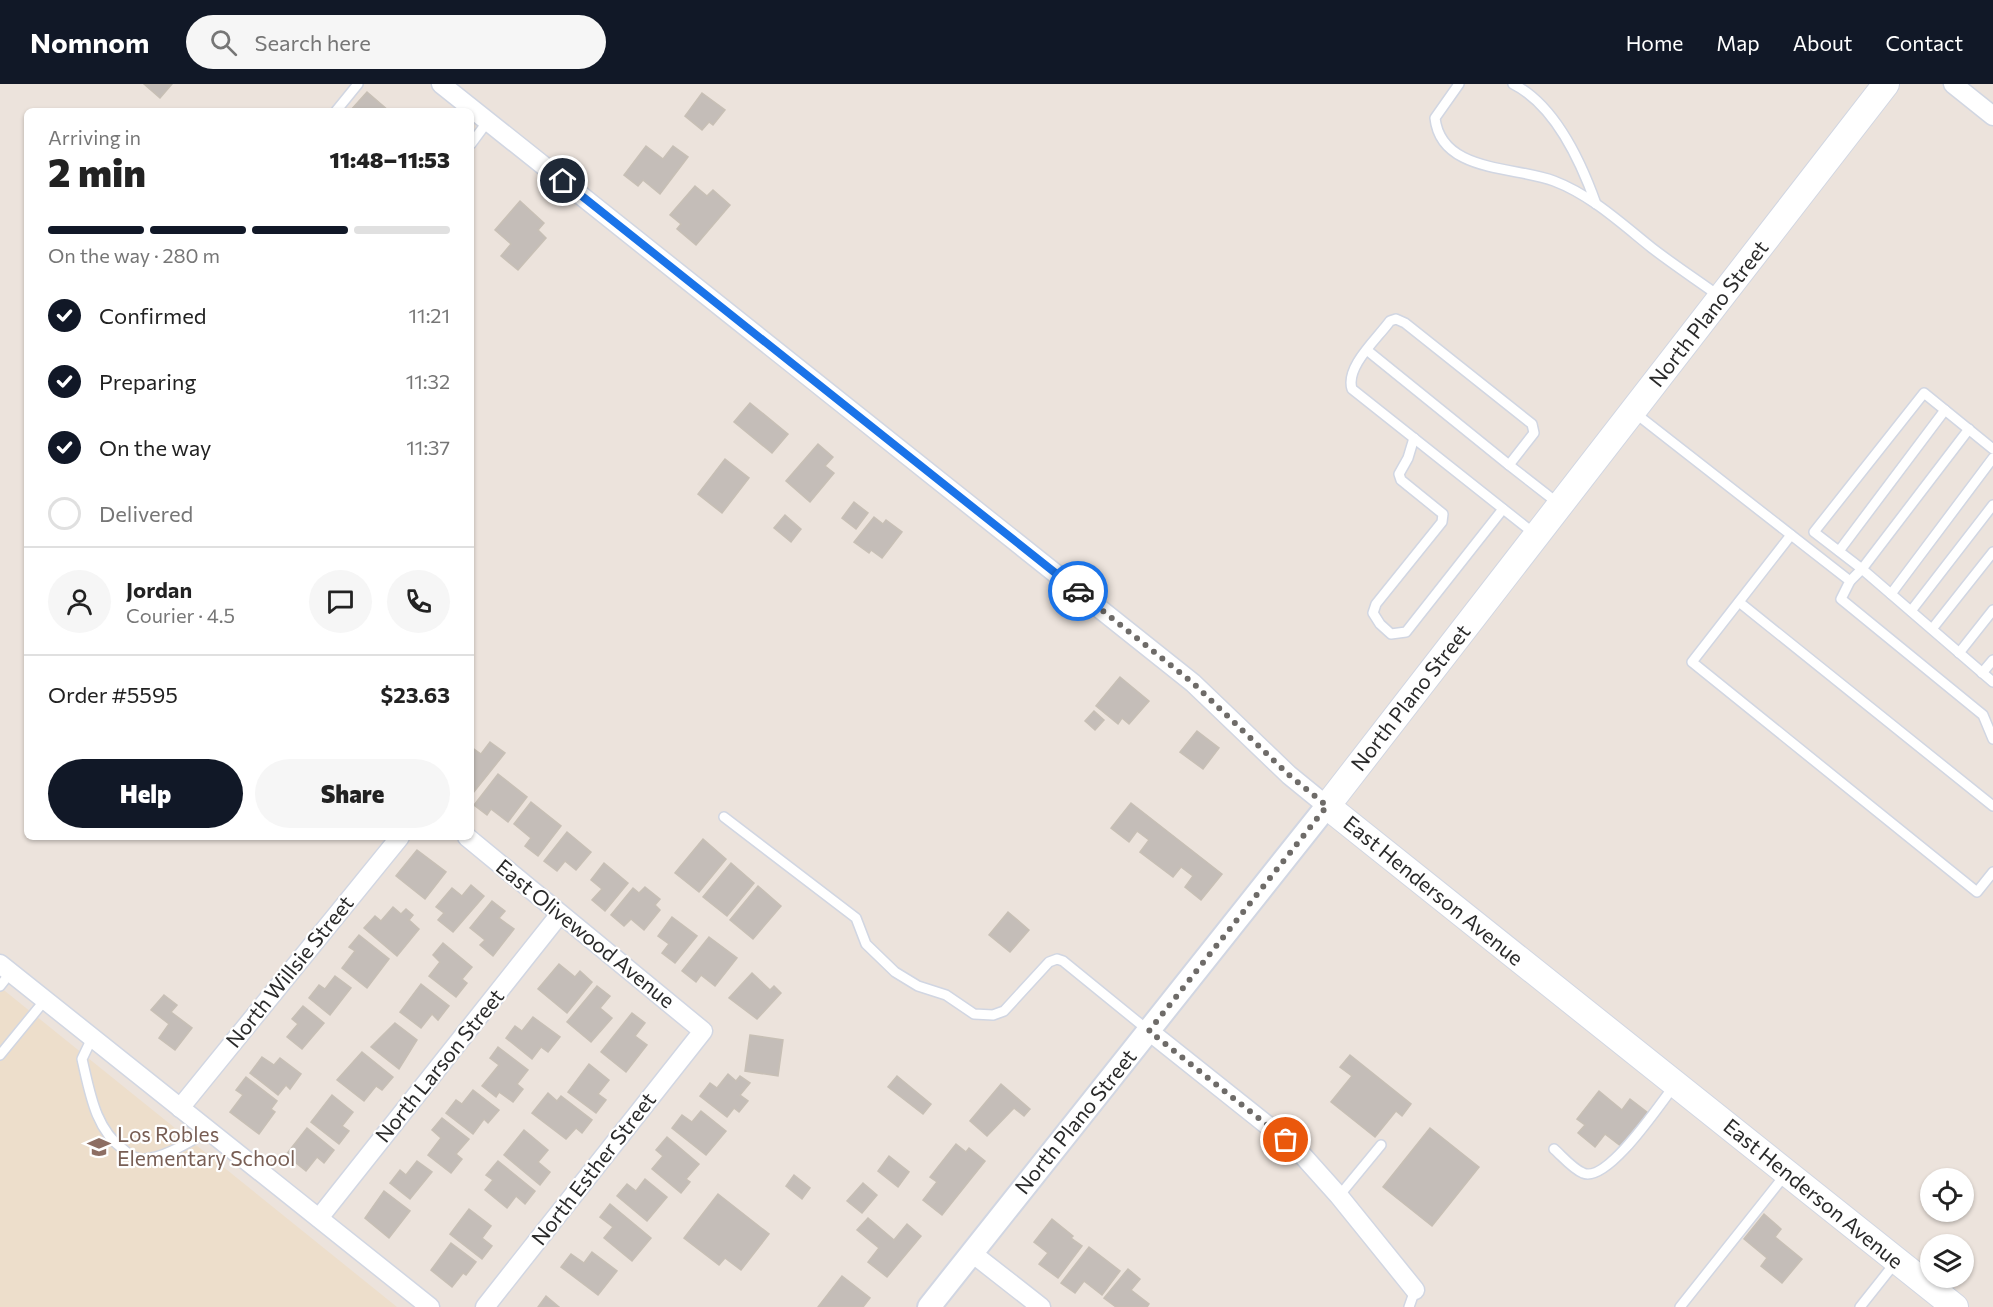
<!DOCTYPE html>
<html lang="en">
<head>
<meta charset="utf-8">
<style>
  body { margin:0; font-family:Commissioner,sans-serif; background:#f6f6f6; color:#222; height:100vh; display:flex; flex-direction:column; font-size:22px; white-space:nowrap }
  * { box-sizing:border-box; margin:0 }
  p { font-size:20px; color:#767676 }
  .icon { flex:none; width:33px; height:33px; fill:none; stroke:currentColor; stroke-width:2; stroke-linecap:round; stroke-linejoin:round }
  .map { position:relative; flex:1; overflow:hidden }
  .drawer { position:absolute; left:24px; top:24px; width:450px; height:732px; display:flex; flex-direction:column; background:#fff; border-radius:9px; box-shadow:0 2px 4px #0004 }
  .drawer>* { flex:none }
  .buttons { position:absolute; left:1920px; top:1084px; display:grid; gap:12px }
  .buttons a { display:grid; place-items:center; width:54px; height:54px; border-radius:50%; background:#fff; box-shadow:0 2px 4px #0004; font-size:30px }
  .pin { position:absolute; display:grid; place-items:center; width:51px; height:51px; color:#fff; margin:-26px; border:3px solid #fff; border-radius:50%; box-shadow:0 2px 6px #0007 }
  .courier { position:absolute; display:grid; place-items:center; width:60px; height:60px; margin:-30px; border:4px solid #1a73e8; border-radius:50%; background:#fff; color:#222; box-shadow:0 2px 8px #0007 }
  .summary em { font-style:normal; font-weight:800 }
  .summary div { display:flex; flex-direction:column-reverse }
  .summary { display:flex; align-items:center; justify-content:space-between; height:102px; padding:0 24px }
  h1 { font-size:39px; font-weight:800; line-height:45px }
  .bar { display:grid; grid-template-columns:repeat(4,1fr); gap:9px 6px; align-content:center; height:72px; padding:0 24px }
  .bar i { height:8px; border-radius:4px; background:#e0e0e0 }
  .bar .selected { background:#111827 }
  .bar p { grid-column:span 4 }
  .line { display:flex; align-items:center; gap:15px; padding:0 24px; border-top:2px solid #e0e0e0 }
  .line div { flex:1 }
  .round { display:grid; place-items:center; flex:none; width:63px; height:63px; border-radius:32px; background:#f6f6f6 }
  ol { padding:0 24px; list-style:none }
  li { display:flex; align-items:center; gap:18px; height:66px }
  li p { margin-inline-start:auto }
  li .icon { padding:6px; border-radius:50%; background:#111827; color:#fff; stroke-width:4 }
  li:last-child { color:#767676 }
  li i { width:33px; height:33px; border:3px solid #e0e0e0; border-radius:50% }
  .primary-button { display:flex; gap:12px; margin-top:auto; padding:12px 24px }
  .primary-button a { flex:1; height:69px; border-radius:36px; background:#111827; color:#fff; font-size:24px; font-weight:800; line-height:69px; text-align:center }
  .primary-button a+a { background:#f6f6f6; color:#222 }
  header { display:flex; align-items:center; gap:36px; box-sizing:border-box; height:84px; padding:0 30px; background:#111827; color:#fff }
  header strong { font-size:28px }
  nav { display:flex; gap:33px; margin-inline-start:auto; font-size:21px }
  .search { width:420px; height:54px; background:#f6f6f6; display:flex; align-items:center; gap:15px; box-sizing:border-box; padding:0 21px; border-radius:33px; color:#767676; font-size:22px }
  .map>svg:first-child { display:block }
  .education { fill:#eddecb }
  .building { fill:#c4bdb8; stroke:#c7bfb5; stroke-width:1.5 }
  .lines { fill:none; stroke-linecap:round; stroke-linejoin:round }
  .service-casing { stroke:#d1d6e2; stroke-width:12 }
  .minor-casing { stroke:#d1d6e2; stroke-width:21 }
  .tertiary-casing { stroke:#d1d6e2; stroke-width:26 }
  .secondary-casing { stroke:#d1d6e2; stroke-width:28 }
  .service { stroke:#fff; stroke-width:9 }
  .minor { stroke:#fff; stroke-width:18 }
  .tertiary { stroke:#fff; stroke-width:22 }
  .secondary { stroke:#fff; stroke-width:26 }
  .done { stroke:#6e6b68; stroke-width:6; stroke-dasharray:0 10.8 }
  .route { stroke:#1a73e8; stroke-width:8 }
  .labels { text-anchor:middle; stroke-width:4.5; stroke-linejoin:round; paint-order:stroke }
  .street-label { font-size:21px; fill:#2a2a2a; stroke:#fff }
  .education-label { font-size:21px; fill:#785e54; stroke:#fff; text-anchor:start }
</style>
</head>
<body>
<header>
<strong>Nomnom</strong>
<div class="search"><svg class="icon" aria-label="search" viewBox="0 0 24 24"><circle cx="10" cy="10" r="6"/><path d="M15 15l6 6"/></svg>Search here</div>
<nav><a>Home</a><a>Map</a><a>About</a><a>Contact</a></nav>
</header>
<div class="map">
<svg width="1993" height="1223" viewBox="0 0 1993 1223">
  <rect width="100%" height="100%" fill="#ece3dc"/>
  <path class="education" d="M0,903L397,1223H0Z"/>
  <g class="building">
    <path d="M144,0H172L160,14Z"/>
    <path d="M367,8L389,27H350Z"/>
    <path d="M702,9L725,26L713,41L709,38L702,46L685,32Z"/>
    <path d="M646,62L663,75L673,62L688,73L660,110L643,96L638,102L624,91Z"/>
    <path d="M695,102L707,112L713,106L730,121L696,161L677,145L681,140L670,131Z"/>
    <path d="M520,117L544,139L538,146L546,154L518,186L501,172L511,160L495,146Z"/>
    <path d="M750,319L788,350L772,369L734,338Z"/>
    <path d="M818,360L833,373L825,382L834,389L810,418L786,397Z"/>
    <path d="M725,375L749,394L722,429L698,410Z"/>
    <path d="M854,418L868,429L856,445L842,434Z"/>
    <path d="M785,431L801,445L791,458L774,444Z"/>
    <path d="M874,433L883,440L886,436L902,448L882,474L871,466L869,469L854,458Z"/>
    <path d="M1120,593L1149,617L1129,640L1122,634L1118,640L1096,622Z"/>
    <path d="M1094,627L1104,636L1095,646L1085,637Z"/>
    <path d="M1197,647L1219,664L1203,685L1180,668Z"/>
    <path d="M490,658L505,669L473,709L471,663L481,670Z"/>
    <path d="M498,690L527,713L508,738L491,725L487,731L474,721Z"/>
    <path d="M531,718L561,742L538,772L525,762L531,754L514,740Z"/>
    <path d="M1131,719L1222,790L1201,816L1185,803L1193,792L1181,783L1173,793L1140,768L1149,756L1137,747L1129,758L1111,744Z"/>
    <path d="M567,748L591,768L576,786L565,777L557,787L544,777Z"/>
    <path d="M703,755L726,775L699,808L675,789Z"/>
    <path d="M417,766L446,788L425,815L396,792Z"/>
    <path d="M604,779L628,799L605,827L592,816L602,805L591,796Z"/>
    <path d="M731,779L754,799L727,832L703,813Z"/>
    <path d="M471,801L484,812L453,848L438,836L444,829L436,823L452,804L462,812Z"/>
    <path d="M758,802L781,822L753,855L730,836Z"/>
    <path d="M645,803L660,815L655,821L660,826L644,846L631,835L624,842L611,831L633,804L639,809Z"/>
    <path d="M492,817L505,827L499,834L514,845L493,872L480,861L485,856L470,844Z"/>
    <path d="M393,823L401,830L406,825L413,831L409,836L419,845L397,872L364,844L375,832L381,837Z"/>
    <path d="M1008,828L1029,846L1010,868L989,851Z"/>
    <path d="M672,833L697,852L675,879L662,869L669,860L658,852Z"/>
    <path d="M359,851L389,875L367,904L342,884L355,867L349,863Z"/>
    <path d="M709,853L737,874L715,902L701,891L696,898L682,887Z"/>
    <path d="M443,859L472,883L462,895L467,899L456,913L429,892L440,878L433,871Z"/>
    <path d="M559,880L575,893L580,887L592,898L567,929L538,905Z"/>
    <path d="M752,889L770,906L774,902L781,909L757,935L729,914Z"/>
    <path d="M335,892L351,904L330,931L309,914L319,901L325,905Z"/>
    <path d="M421,900L449,922L438,936L432,930L421,944L400,928Z"/>
    <path d="M597,902L610,912L600,924L612,934L591,958L567,938Z"/>
    <path d="M164,911L177,921L171,928L192,944L175,966L159,954L169,940L151,926Z"/>
    <path d="M303,922L324,939L302,965L287,953L298,940L292,935Z"/>
    <path d="M632,929L645,939L635,952L647,961L626,988L601,968Z"/>
    <path d="M533,933L560,953L548,968L541,963L532,975L506,954L515,942L522,947Z"/>
    <path d="M395,939L417,956L399,985L371,963Z"/>
    <path d="M750,951L783,956L778,992L745,987Z"/>
    <path d="M498,963L528,986L517,1000L523,1005L513,1018L499,1008L496,1013L482,1002L499,981L490,974Z"/>
    <path d="M362,968L393,993L382,1006L376,1002L364,1017L337,996Z"/>
    <path d="M1350,971L1411,1020L1402,1032L1396,1027L1375,1053L1331,1018L1352,992L1340,983Z"/>
    <path d="M262,973L274,981L280,974L301,990L290,1005L286,1001L278,1011L250,989Z"/>
    <path d="M589,980L609,996L598,1010L606,1016L596,1029L568,1008Z"/>
    <path d="M728,990L736,997L740,992L750,999L740,1011L748,1017L739,1028L734,1024L727,1033L700,1012L710,999L717,1004Z"/>
    <path d="M897,992L931,1020L923,1030L888,1003Z"/>
    <path d="M246,993L277,1017L271,1025L275,1028L259,1050L230,1028L243,1011L236,1006Z"/>
    <path d="M1001,1000L1030,1025L1024,1032L1014,1024L987,1052L970,1037Z"/>
    <path d="M473,1006L499,1026L488,1039L484,1035L473,1050L446,1029L456,1016L462,1020Z"/>
    <path d="M1599,1007L1622,1026L1630,1015L1648,1029L1622,1063L1605,1050L1595,1063L1578,1049L1585,1041L1577,1035Z"/>
    <path d="M548,1009L557,1017L561,1012L592,1036L582,1049L576,1044L566,1055L532,1029Z"/>
    <path d="M332,1011L353,1028L342,1042L349,1047L339,1060L311,1038Z"/>
    <path d="M701,1027L726,1047L706,1071L672,1044L682,1031L692,1038Z"/>
    <path d="M442,1034L469,1055L456,1070L462,1075L451,1089L428,1071L441,1054L432,1046Z"/>
    <path d="M307,1044L334,1066L324,1079L317,1073L306,1087L286,1071Z"/>
    <path d="M1430,1044L1479,1083L1432,1142L1383,1103Z"/>
    <path d="M524,1046L548,1066L538,1078L550,1088L540,1101L504,1071Z"/>
    <path d="M667,1053L699,1080L686,1095L690,1098L681,1109L652,1085L663,1072L656,1066Z"/>
    <path d="M956,1060L966,1068L969,1064L985,1077L942,1131L923,1116L937,1098L930,1093Z"/>
    <path d="M889,1072L909,1088L898,1103L878,1087Z"/>
    <path d="M417,1077L432,1088L410,1115L390,1099L400,1086L406,1091Z"/>
    <path d="M498,1077L535,1107L525,1120L516,1112L507,1124L485,1106L493,1096L486,1091Z"/>
    <path d="M794,1091L810,1104L802,1115L786,1102Z"/>
    <path d="M645,1095L667,1113L647,1137L617,1112L627,1100L636,1107Z"/>
    <path d="M863,1099L877,1111L862,1129L847,1117Z"/>
    <path d="M384,1107L410,1127L389,1154L365,1134Z"/>
    <path d="M718,1110L769,1150L741,1186L725,1174L719,1181L684,1154Z"/>
    <path d="M610,1120L651,1154L632,1177L604,1154L613,1143L600,1133Z"/>
    <path d="M469,1125L491,1142L482,1154L492,1162L482,1175L450,1150Z"/>
    <path d="M1764,1130L1781,1145L1775,1153L1802,1175L1782,1199L1761,1182L1767,1174L1744,1155Z"/>
    <path d="M868,1134L894,1156L907,1140L921,1152L887,1193L868,1178L879,1164L857,1146Z"/>
    <path d="M1052,1135L1073,1152L1071,1154L1082,1162L1058,1194L1039,1180L1048,1169L1034,1158Z"/>
    <path d="M451,1159L476,1178L466,1191L463,1189L452,1203L431,1186Z"/>
    <path d="M1089,1163L1120,1187L1102,1211L1084,1197L1075,1209L1061,1199Z"/>
    <path d="M592,1168L617,1187L598,1211L561,1183L571,1170L584,1179Z"/>
    <path d="M1128,1185L1140,1195L1131,1206L1149,1220L1147,1223H1116L1104,1214Z"/>
    <path d="M842,1192L870,1214L863,1223H818Z"/>
    <path d="M546,1212L559,1223H538Z"/>
  </g>
  <g class="lines">
    <g class="service-casing">
      <g id="service">
        <path d="M1459,0L1435,34C1441,89 1515,82 1554,97C1591,111 1622,140 1652,164C1674,181 1697,196 1719,212"/>
        <path d="M1513,0C1555,21 1581,78 1596,120"/>
        <path d="M336,27L358,0"/>
        <path d="M471,60L488,37"/>
        <path d="M1368,267L1509,381"/>
        <path d="M1635,329L1850,497L1841,515L1983,631L1993,655"/>
        <path d="M1414,354L1408,374L1399,390L1401,396L1443,430L1442,438L1376,520L1373,529L1380,540L1391,550L1406,548L1503,425"/>
        <path d="M1993,365L1924,309L1814,448L1862,485L1993,598"/>
        <path d="M1536,451L1352,305C1345,283 1377,255 1390,237L1396,235L1405,239L1532,340L1534,349L1509,381L1559,420"/>
        <path d="M1791,451L1692,578L1977,808L1993,788"/>
        <path d="M1839,467L1945,326"/>
        <path d="M1850,497L1862,485L1969,345"/>
        <path d="M1891,510L1993,374"/>
        <path d="M1739,518L1993,722"/>
        <path d="M1911,527L1993,421"/>
        <path d="M1932,545L1993,468"/>
        <path d="M1959,569L1993,526"/>
        <path d="M1982,589L1993,576"/>
        <path d="M724,733L856,834L866,860L895,888L918,902L946,911L974,930L993,931L1004,927L1049,878L1057,875L1063,877L1149,947"/>
        <path d="M0,902L11,888"/>
        <path d="M92,954L82,975C90,1009 95,1045 124,1066C130,1071 136,1076 145,1075C167,1073 190,1057 209,1047"/>
        <path d="M0,971L45,916"/>
        <path d="M1554,1065C1562,1072 1573,1085 1583,1089C1607,1100 1660,1020 1674,1002"/>
        <path d="M1339,1112L1381,1061"/>
        <path d="M1409,1223L1415,1206"/>
        <path d="M1680,1223L1785,1091"/>
        <path d="M1860,1223L1895,1179"/>
      </g>
    </g>
    <g class="minor-casing">
      <g id="minor">
        <path d="M441,0L1193,599L1289,691L1327,722"/>
        <path d="M1953,0L1993,32"/>
        <path d="M467,753L703,947L485,1223"/>
        <path d="M0,880L430,1223"/>
        <path d="M1149,947L1296,1064L1339,1112L1415,1206"/>
        <path d="M180,1024L400,753"/>
        <path d="M319,1134L560,830"/>
        <path d="M972,1169L1041,1223"/>
      </g>
    </g>
    <g class="tertiary-casing">
      <path id="tertiary" d="M929,1223L1327,722"/>
    </g>
    <g class="secondary-casing">
      <path id="secondary" d="M1886,0L1327,722L1955,1223"/>
    </g>
    <use href="#service" class="service"/>
    <use href="#minor" class="minor"/>
    <use href="#tertiary" class="tertiary"/>
    <use href="#secondary" class="secondary"/>
  </g>
  <g class="lines">
    <path class="done" d="M1078,507L1193,599L1289,691L1327,722L1149,947L1286,1056"/>
    <path class="route" d="M563,97L1078,507"/>
  </g>
  <defs>
    <g id="school-bare" transform="scale(1.8)"><path d="M0-5L7-2L0 1L-7-2ZM-4 1L0 2.5L4 1V4Q0 6-4 4Z" fill="#8d6e63" stroke="#fff" stroke-width="2.5" paint-order="stroke"/></g>
  </defs>
  <g fill-rule="evenodd">
    <use href="#school-bare" x="99" y="1063"/>
  </g>
  <g class="labels">
    <g class="street-label">
      <text transform="translate(1709 230) rotate(-52)" y="7">North Plano Street</text>
      <text transform="translate(1411 614) rotate(-52)" y="7">North Plano Street</text>
      <text transform="translate(1433 807) rotate(39)" y="7">East Henderson Avenue</text>
      <text transform="translate(585 850) rotate(39)" y="7">East Olivewood Avenue</text>
      <text transform="translate(290 888) rotate(-51)" y="7">North Willsie Street</text>
      <text transform="translate(440 982) rotate(-51)" y="7">North Larson Street</text>
      <text transform="translate(1076 1038) rotate(-51)" y="7">North Plano Street</text>
      <text transform="translate(594 1085) rotate(-52)" y="7">North Esther Street</text>
      <text transform="translate(1813 1110) rotate(39)" y="7">East Henderson Avenue</text>
    </g>
    <g class="education-label">
      <text x="117" y="1058">Los Robles<tspan x="117" dy="24">Elementary School</tspan></text>
    </g>
  </g>
</svg>
<div class="buttons">
<a><svg class="icon" aria-label="locate" viewBox="0 0 24 24"><circle cx="12" cy="12" r="6"/><path d="M12 2v4M12 18v4M2 12h4M18 12h4"/></svg></a>
<a><svg class="icon" aria-label="layers" viewBox="0 0 24 24"><path d="M12 4l9 5-9 5-9-5zM3 14l9 5 9-5"/></svg></a>
</div>
<div class="pin" style="left:1286px;top:1056px;background:#ea580c"><svg class="icon" aria-label="bag" viewBox="0 0 24 24"><path d="M5 8h14l-1 12H6zM9 8a3 3 0 0 1 6 0"/></svg></div>
<div class="pin" style="left:563px;top:97px;background:#1f2937"><svg class="icon" aria-label="home" viewBox="0 0 24 24"><path d="M3 11l9-7 9 7M6 9v11h12V9"/></svg></div>
<div class="courier" style="left:1078px;top:507px"><svg class="icon" aria-label="car" viewBox="0 0 24 24"><path d="M5 17H2v-5l4-1 3-4h7l3 4 3 1v5h-3M9 17h6M6 11h13"/><circle cx="7" cy="17" r="2"/><circle cx="17" cy="17" r="2"/></svg></div>
<section class="drawer">
<div class="summary"><div><h1>2 min</h1><p>Arriving in</p></div><em>11:48–11:53</em></div>
<div class="bar"><i class="selected"></i><i class="selected"></i><i class="selected"></i><i></i><p>On the way · 280 m</p></div>
<ol>
<li><svg class="icon" aria-label="check" viewBox="0 0 24 24"><path d="M5 12l5 5 9-10"/></svg>Confirmed<p>11:21</p></li>
<li><svg class="icon" aria-label="check" viewBox="0 0 24 24"><path d="M5 12l5 5 9-10"/></svg>Preparing<p>11:32</p></li>
<li><svg class="icon" aria-label="check" viewBox="0 0 24 24"><path d="M5 12l5 5 9-10"/></svg>On the way<p>11:37</p></li>
<li><i></i>Delivered</li>
</ol>
<div class="line" style="height:108px"><a class="round"><svg class="icon" aria-label="person" viewBox="0 0 24 24"><circle cx="12" cy="8" r="4"/><path d="M4 21q1-7 8-7t8 7"/></svg></a><div><b>Jordan</b><p>Courier · 4.5</p></div><a class="round"><svg class="icon" aria-label="chat" viewBox="0 0 24 24"><path d="M4 5h16v11H9l-5 4z"/></svg></a><a class="round"><svg class="icon" aria-label="phone" viewBox="0 0 24 24"><path d="M5 4h4l2 5-3 2q2 4 5 5l2-3 5 2v4C11 20 4 13 5 4z"/></svg></a></div>
<div class="line" style="height:78px"><div>Order #5595</div><b>$23.63</b></div>
<div class="primary-button"><a>Help</a><a>Share</a></div>
</section>
</div>
</body>
</html>
